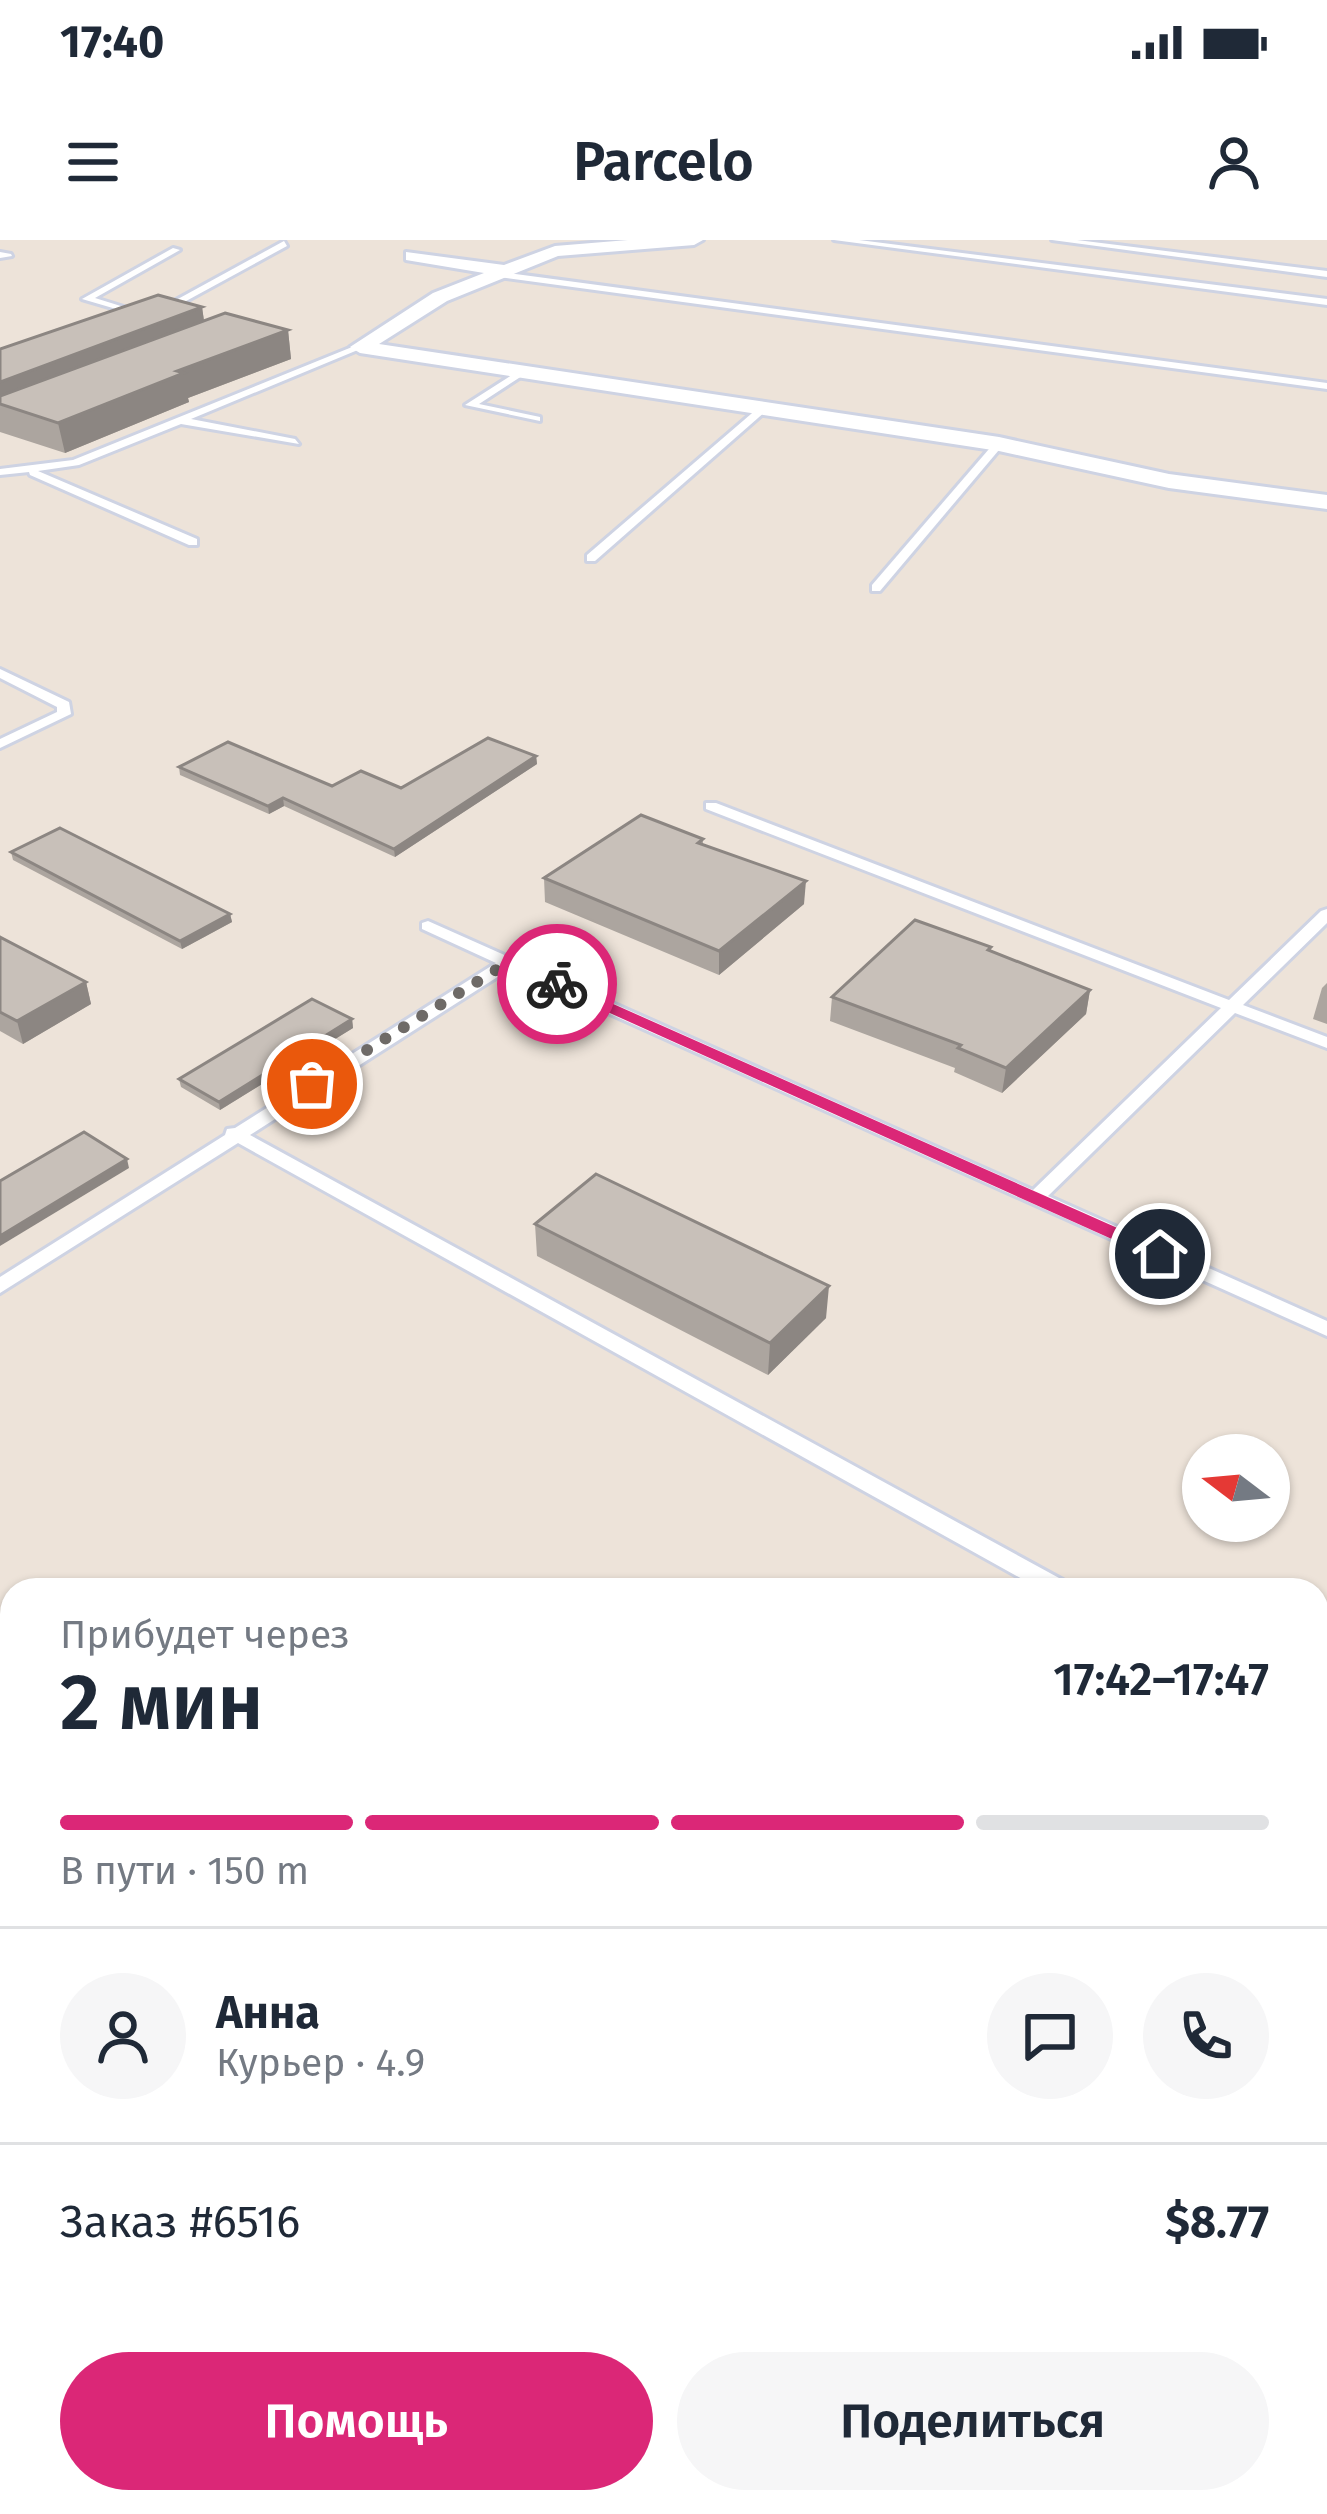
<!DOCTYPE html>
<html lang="ru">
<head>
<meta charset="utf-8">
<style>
  body { margin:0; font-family:"Fira Sans",sans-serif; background:#f6f6f7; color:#1f2937; height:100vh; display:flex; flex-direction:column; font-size:45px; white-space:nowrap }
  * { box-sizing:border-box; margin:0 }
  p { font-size:39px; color:#747a83 }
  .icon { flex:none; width:66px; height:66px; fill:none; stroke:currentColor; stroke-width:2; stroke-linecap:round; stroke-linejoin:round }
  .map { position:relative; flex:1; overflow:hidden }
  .panel { position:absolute; left:0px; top:1338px; width:1329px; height:936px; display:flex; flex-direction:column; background:#fff; border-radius:36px 36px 0 0; box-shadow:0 3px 9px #0004 }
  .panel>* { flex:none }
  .needle { width:78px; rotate:286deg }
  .controls { position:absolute; left:1182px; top:1194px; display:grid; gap:24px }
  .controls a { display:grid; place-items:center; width:108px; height:108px; border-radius:50%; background:#fff; box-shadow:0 3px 9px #0004; font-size:60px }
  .pin { position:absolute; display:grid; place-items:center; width:102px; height:102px; color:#fff; margin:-51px; border:6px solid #fff; border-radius:50%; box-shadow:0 3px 12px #0007 }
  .courier { position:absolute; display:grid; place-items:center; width:120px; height:120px; margin:-60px; border:9px solid #db2777; border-radius:50%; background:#fff; color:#222; box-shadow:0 3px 15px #0007 }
  .head em { font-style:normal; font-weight:600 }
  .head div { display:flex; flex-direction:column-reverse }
  .head { display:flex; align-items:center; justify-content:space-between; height:204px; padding:0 60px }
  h1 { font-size:78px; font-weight:600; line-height:90px }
  .bar { display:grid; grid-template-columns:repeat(4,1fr); gap:18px 12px; align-content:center; height:144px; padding:0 60px }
  .bar i { height:15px; border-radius:9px; background:#e0e1e3 }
  .bar .current { background:#db2777 }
  .bar p { grid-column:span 4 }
  .line { display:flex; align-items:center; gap:30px; padding:0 60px; border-top:3px solid #e0e1e3 }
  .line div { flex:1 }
  .round { display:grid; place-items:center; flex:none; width:126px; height:126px; border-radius:63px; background:#f6f6f7 }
  .cta { display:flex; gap:24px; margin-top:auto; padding:24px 60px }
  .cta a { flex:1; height:138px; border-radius:72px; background:#db2777; color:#fff; font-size:48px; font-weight:600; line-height:138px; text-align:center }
  .cta a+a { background:#f6f6f7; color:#1f2937 }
  .status { display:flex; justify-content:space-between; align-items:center; height:84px; padding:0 60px; background:#fff; direction:ltr }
  .status svg { height:33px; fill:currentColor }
  header { display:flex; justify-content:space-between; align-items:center; height:156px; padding:0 60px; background:#fff; font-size:54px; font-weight:600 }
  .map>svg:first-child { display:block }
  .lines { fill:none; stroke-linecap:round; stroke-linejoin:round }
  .service-casing { stroke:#ced3e3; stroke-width:6 }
  .minor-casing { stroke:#ced3e3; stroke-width:6 }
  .service { fill:#fff; fill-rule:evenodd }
  .minor { fill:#fff; fill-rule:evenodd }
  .wall { fill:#aca59f }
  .shaded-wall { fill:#8c8682 }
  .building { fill:#c8c0b9; stroke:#8c8682; stroke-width:3 }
  .route { fill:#db2777 }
  .done { stroke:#6e6a67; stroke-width:12; stroke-dasharray:0 21.6 }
</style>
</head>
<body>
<div class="status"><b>17:40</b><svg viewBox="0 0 49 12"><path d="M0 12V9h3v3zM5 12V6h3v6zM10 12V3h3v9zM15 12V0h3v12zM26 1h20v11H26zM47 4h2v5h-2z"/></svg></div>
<header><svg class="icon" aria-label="menu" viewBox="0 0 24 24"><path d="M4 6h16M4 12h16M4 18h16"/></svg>Parcelo<svg class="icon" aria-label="person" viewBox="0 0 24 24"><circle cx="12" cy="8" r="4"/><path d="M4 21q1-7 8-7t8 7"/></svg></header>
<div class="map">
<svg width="1327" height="2274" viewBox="0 0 1327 2274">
  <rect width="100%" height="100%" fill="#ede3d9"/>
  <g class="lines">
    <g class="service-casing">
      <g id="service">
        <path d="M834,0H859L1327,59V65Z"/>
        <path d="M1052,0H1077L1327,31V37Z"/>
        <path d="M284,1L287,6L164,73L156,71Z"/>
        <path d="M173,8L180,10L95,58L140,72V76L82,59Z"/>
        <path d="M0,12L11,14L12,16L0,18Z"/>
        <path d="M494,31L1327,143V149L491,36Z"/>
        <path d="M357,105L365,107L191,179L295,199L299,204L181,184L79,225L38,231L197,299V305H189L30,235L29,232L0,235V229L73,220Z"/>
        <path d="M518,131L522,136L479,164L540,177V181L465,165Z"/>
        <path d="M758,168L767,170L595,321H587V315Z"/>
        <path d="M995,202L1004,204L880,351H872V345Z"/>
        <path d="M0,429L69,462L71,474L0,508V499L57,472V467L0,438Z"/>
        <path d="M706,563H716L1229,760L1321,671L1327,669V683L1243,765L1327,797V808L1235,773L1048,956L1327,1081V1096L510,729L250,895L1070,1344L1074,1350H1042L238,903L0,1053V1037L225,895L227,889L235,888L496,723L422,689V683L428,681L1033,950L1221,768L706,569Z"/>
        <path d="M1317,1481L1327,1484V1507L1317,1504Z"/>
      </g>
    </g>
    <g class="minor-casing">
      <path id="minor" d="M628,0H703L694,5L558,16L447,61L379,104L999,197L1169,234L1327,255V269L1169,248L999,211L360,113L350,107L433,53L484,33L406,20V12L504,25L555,6Z"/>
    </g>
    <use href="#service" class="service"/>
    <use href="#minor" class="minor"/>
  </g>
  <g class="wall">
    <path d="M202,67L204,81L288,90L291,119L188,158L189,162L65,213L0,192V109Z"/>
    <path d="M536,516L537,524L395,617L284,566L269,574L180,535L179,527L332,546L401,548Z"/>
    <path d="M703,599V604L804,664L719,735L545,662L544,638Z"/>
    <path d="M11,612L230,674L232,682L182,709L13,620Z"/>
    <path d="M0,697L86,742L91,764L23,804L0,791Z"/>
    <path d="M991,707V711L1090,750L1086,774L1002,853L954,832L955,828L830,781L832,757Z"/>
    <path d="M1327,743V784L1313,779L1322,748Z"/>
    <path d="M352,779L353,788L220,870L181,847L179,839Z"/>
    <path d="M535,984L826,1078L768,1135L537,1016Z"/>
  </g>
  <g class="shaded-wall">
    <path d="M202,67L206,95L0,164V142Z"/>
    <path d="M288,90L291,119L188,158L189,162L65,213L58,183L177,131Z"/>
    <path d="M536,516L537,524L395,617L394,609Z"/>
    <path d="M283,558L284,566L269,574L268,566Z"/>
    <path d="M806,641L804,664L719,735V711Z"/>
    <path d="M230,674L232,682L182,709L180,701Z"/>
    <path d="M86,742L91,764L23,804L17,781Z"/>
    <path d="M1090,750L1086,774L1002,853L1006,828Z"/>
    <path d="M352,779L353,788L220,870L219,862Z"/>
    <path d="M127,919L129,928L0,1006V996Z"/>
    <path d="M829,1046L826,1078L768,1135L770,1103Z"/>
  </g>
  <g class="building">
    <path d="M158,55L202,67L0,142V109Z"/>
    <path d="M225,73L288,90L177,131L184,133L58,183L0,164V156Z"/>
    <path d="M488,498L536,516L394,609L283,558L268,566L179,527L228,502L332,546L361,531L401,548Z"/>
    <path d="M641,575L703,599L698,603L806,641L719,711L544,638Z"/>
    <path d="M60,588L230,674L180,701L11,612Z"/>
    <path d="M915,680L991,707L988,710L1090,750L1006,828L958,808L961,805L832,757Z"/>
    <path d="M0,697L86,742L17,781L0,772Z"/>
    <path d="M312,759L352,779L219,862L179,839Z"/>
    <path d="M84,892L127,919L0,996V941Z"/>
    <path d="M596,934L829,1046L770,1103L535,984Z"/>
    <path d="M99,2262H253L267,2274H106L96,2265Z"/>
    <path d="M395,2262H522L536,2274H386Z"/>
  </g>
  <path class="route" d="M557,739L1167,1010L1170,1014L1154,1018L552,747Z"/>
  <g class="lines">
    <path class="done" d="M312,844L509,722L557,744"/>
  </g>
</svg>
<div class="controls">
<a><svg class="needle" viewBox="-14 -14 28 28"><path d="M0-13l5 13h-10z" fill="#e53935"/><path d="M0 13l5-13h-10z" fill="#747a83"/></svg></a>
</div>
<div class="pin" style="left:312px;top:844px;background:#ea580c"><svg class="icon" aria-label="bag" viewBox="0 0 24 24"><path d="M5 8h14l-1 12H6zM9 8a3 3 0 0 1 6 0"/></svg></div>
<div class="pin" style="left:1160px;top:1014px;background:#1f2937"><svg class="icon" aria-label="home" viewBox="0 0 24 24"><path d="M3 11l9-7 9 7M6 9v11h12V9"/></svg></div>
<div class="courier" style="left:557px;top:744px"><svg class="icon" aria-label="bike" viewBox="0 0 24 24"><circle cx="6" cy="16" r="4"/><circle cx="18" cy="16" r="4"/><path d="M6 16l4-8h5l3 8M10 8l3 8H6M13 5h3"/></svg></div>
<section class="panel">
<div class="head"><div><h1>2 мин</h1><p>Прибудет через</p></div><em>17:42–17:47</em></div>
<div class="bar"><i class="current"></i><i class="current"></i><i class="current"></i><i></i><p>В пути · 150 m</p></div>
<div class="line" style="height:216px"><a class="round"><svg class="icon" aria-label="person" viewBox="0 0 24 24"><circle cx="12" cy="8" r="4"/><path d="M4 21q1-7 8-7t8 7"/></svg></a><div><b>Анна</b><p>Курьер · 4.9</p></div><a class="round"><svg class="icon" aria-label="chat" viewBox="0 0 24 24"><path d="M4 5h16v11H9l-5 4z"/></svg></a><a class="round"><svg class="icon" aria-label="phone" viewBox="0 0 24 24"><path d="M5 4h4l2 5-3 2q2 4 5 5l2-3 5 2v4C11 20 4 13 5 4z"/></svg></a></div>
<div class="line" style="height:156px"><div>Заказ #6516</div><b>$8.77</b></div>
<div class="cta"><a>Помощь</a><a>Поделиться</a></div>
</section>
</div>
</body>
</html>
